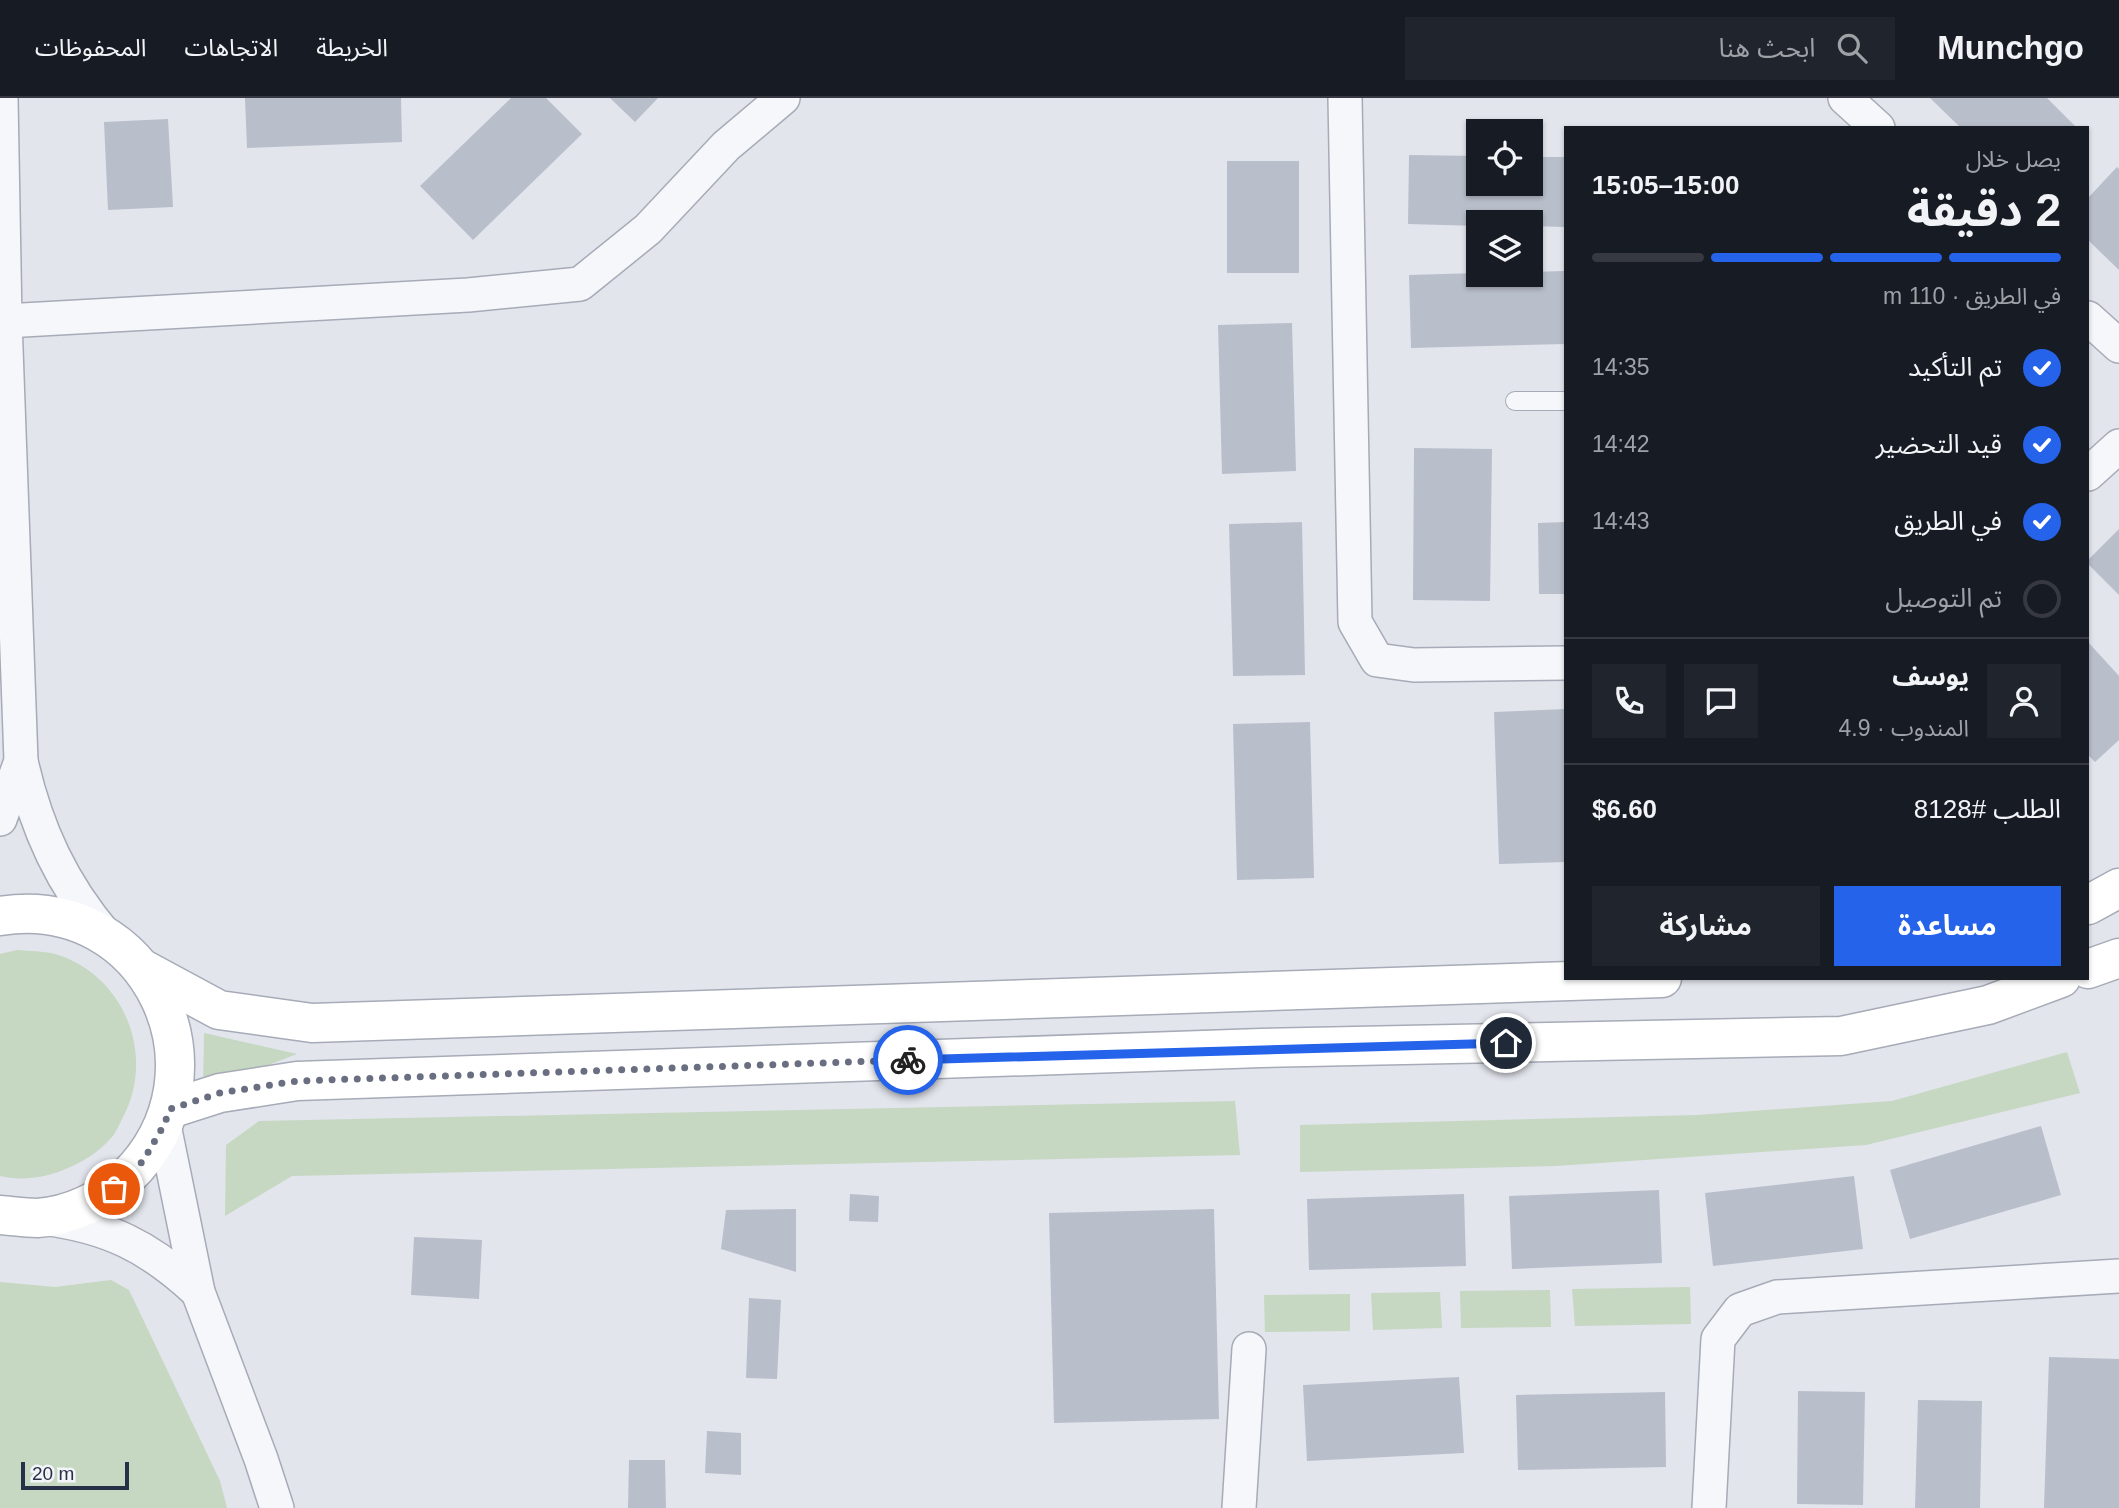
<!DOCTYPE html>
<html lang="ar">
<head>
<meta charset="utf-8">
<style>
  body { margin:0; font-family:Helvetica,"Noto Sans Arabic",sans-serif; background:#20242c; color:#f1f3f6; direction:rtl; height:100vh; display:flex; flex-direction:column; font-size:26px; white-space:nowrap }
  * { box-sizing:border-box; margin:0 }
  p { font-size:23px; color:#9ea1a6 }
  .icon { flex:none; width:38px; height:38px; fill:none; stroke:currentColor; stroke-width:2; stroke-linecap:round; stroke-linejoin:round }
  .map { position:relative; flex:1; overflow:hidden; direction:ltr }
  .details { position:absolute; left:1564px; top:28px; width:525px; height:854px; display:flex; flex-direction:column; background:#171b24; border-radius:0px; box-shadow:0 2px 5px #0004; direction:rtl }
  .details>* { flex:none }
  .buttons { position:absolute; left:1466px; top:21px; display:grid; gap:14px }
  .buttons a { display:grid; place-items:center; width:77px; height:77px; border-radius:0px; background:#171b24; box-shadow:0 2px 5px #0004; font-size:35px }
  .scale { position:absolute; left:21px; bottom:18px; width:108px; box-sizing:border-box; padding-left:7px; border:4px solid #283047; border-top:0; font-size:19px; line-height:24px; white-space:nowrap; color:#283047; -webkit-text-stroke:5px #f3f5f9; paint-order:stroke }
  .pin { position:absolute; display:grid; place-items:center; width:60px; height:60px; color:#fff; margin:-30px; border:4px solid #fff; border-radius:50%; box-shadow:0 2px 7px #0007 }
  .courier { position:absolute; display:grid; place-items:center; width:70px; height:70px; margin:-35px; border:5px solid #2563eb; border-radius:50%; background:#fff; color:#222; box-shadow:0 2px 9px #0007 }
  .overview em { font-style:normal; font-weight:700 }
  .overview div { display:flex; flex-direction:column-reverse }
  .overview { display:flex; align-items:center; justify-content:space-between; height:119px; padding:0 28px }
  h1 { font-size:46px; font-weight:700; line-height:52px }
  .bar { display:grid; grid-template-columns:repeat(4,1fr); gap:10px 7px; align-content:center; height:84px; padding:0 28px }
  .bar i { height:9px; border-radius:5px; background:#363941 }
  .bar .on { background:#2563eb }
  .bar p { grid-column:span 4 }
  .line { display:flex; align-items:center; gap:18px; padding:0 28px; border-top:2px solid #363941 }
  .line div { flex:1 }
  .round { display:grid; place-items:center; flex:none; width:74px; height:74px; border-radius:0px; background:#20242c }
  ol { padding:0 28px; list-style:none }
  li { display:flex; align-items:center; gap:21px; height:77px }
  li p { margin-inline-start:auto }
  li .icon { padding:7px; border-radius:50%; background:#2563eb; color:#fff; stroke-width:4 }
  li:last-child { color:#9ea1a6 }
  li i { width:38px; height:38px; border:4px solid #363941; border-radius:50% }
  .primary-button { display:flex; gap:14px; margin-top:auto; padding:14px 28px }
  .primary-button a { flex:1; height:80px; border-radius:0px; background:#2563eb; color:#fff; font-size:28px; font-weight:700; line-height:80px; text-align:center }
  .primary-button a+a { background:#20242c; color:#f1f3f6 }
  header { display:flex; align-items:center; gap:42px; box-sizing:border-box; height:98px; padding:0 35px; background:#171b24; border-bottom:2px solid #363941 }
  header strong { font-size:33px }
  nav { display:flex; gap:38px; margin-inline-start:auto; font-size:24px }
  .search { width:490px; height:63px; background:#20242c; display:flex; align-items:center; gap:18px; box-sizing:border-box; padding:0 24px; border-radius:0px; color:#9ea1a6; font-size:26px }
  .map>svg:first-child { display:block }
  .green { fill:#c6d7c2 }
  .building { fill:#b9becb }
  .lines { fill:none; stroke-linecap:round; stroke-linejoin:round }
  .lane-casing { stroke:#a6abb7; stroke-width:20 }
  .street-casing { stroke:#a6abb7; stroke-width:36 }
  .secondary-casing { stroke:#a6abb7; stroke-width:41 }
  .lane { stroke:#f6f7fa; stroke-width:18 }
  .street { stroke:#f6f7fa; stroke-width:33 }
  .secondary { stroke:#fff; stroke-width:38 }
  .done { stroke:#696f81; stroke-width:7; stroke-dasharray:0 12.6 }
  .route { stroke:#2563eb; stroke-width:9 }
</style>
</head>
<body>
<header>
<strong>Munchgo</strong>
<div class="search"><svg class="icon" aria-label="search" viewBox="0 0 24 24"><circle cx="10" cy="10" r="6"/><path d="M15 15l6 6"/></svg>ابحث هنا</div>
<nav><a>الخريطة</a><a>الاتجاهات</a><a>المحفوظات</a></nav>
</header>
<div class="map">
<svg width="2119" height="1410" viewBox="0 0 2119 1410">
  <rect width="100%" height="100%" fill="#e2e5ec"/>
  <g class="green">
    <path d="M17,852C29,853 43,853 55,856C124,876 157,958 122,1021C119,1027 116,1034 112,1039C98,1055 81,1065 63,1072C44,1080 20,1083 0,1078V856Z"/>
    <path d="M204,935L297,956L203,992Z"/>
    <path d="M2067,954L2080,995L1866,1047L1556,1068L1300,1074V1027L1697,1017L1892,1003Z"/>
    <path d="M1235,1003L1240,1057L292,1078L225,1118L226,1047L259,1023Z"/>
    <path d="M111,1182L129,1192L220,1383L227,1410H0V1184L55,1189Z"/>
    <path d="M1690,1189L1691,1226L1575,1228L1572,1191Z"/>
    <path d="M1550,1192L1551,1229L1461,1230L1460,1193Z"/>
    <path d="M1440,1194L1442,1230L1373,1232L1371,1195Z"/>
    <path d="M1350,1196V1233L1265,1234L1264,1197Z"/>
  </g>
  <g class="building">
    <path d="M245,0H401L402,44L247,50Z"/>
    <path d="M511,0H546L582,36L473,142L420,88Z"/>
    <path d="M610,0H658L635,24Z"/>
    <path d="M1930,0H2047L2077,30H1961Z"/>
    <path d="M168,21L173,109L108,112L104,24Z"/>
    <path d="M1409,57L1479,58V86H1531V59H1565L1564,129L1531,128V124H1479V128L1408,126Z"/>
    <rect x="1227" y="63" width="72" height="112"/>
    <path d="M2117,69L2119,71V172L2088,142V100Z"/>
    <path d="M1564,173L1566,246L1411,250L1409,177L1479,175L1531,177V174Z"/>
    <path d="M1292,225L1296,373L1222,376L1218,227Z"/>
    <path d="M1414,350L1492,351L1490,503L1413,502Z"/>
    <path d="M1302,424L1305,577L1233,578L1229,426Z"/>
    <path d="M1566,424V496H1539L1538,425Z"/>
    <path d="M2119,431V497L2088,466V462Z"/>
    <path d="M2088,544L2119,578V642L2095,664L2088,657Z"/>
    <path d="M1566,611V764L1499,766L1494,614Z"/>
    <path d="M1310,624L1314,780L1237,782L1233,626Z"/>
    <path d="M2041,1028L2061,1097L1910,1141L1890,1072Z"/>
    <path d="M1854,1078L1863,1151L1713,1168L1705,1095Z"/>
    <path d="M1659,1092L1662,1165L1512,1171L1509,1098Z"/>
    <path d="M850,1096L879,1098L878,1124L849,1123Z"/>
    <path d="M1464,1096L1466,1168L1309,1172L1307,1101Z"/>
    <path d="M796,1111V1174L721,1151L726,1112Z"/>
    <path d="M1214,1111L1219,1321L1054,1325L1049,1115Z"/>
    <path d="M414,1139L482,1142L479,1201L411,1197Z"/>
    <path d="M749,1200L781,1202L777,1281L746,1280Z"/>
    <path d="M2049,1259L2119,1261V1410H2044Z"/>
    <path d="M1459,1279L1464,1355L1307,1363L1303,1287Z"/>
    <path d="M1798,1293L1865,1294L1863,1407L1797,1406Z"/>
    <path d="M1665,1294L1666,1369L1518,1372L1516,1297Z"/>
    <path d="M1918,1302L1982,1303L1980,1410H1915Z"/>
    <path d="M707,1333L741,1335V1377L705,1375Z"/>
    <path d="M629,1362H665L666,1410H628Z"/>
  </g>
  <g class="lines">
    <g class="lane-casing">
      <path id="lane" d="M1515,303H1566"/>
    </g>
    <g class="street-casing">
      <g id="street">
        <path d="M1,0L5,223L21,663C36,730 62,787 107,839"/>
        <path d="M1345,0L1355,524L1377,562L1414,567L1566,565"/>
        <path d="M1845,0L1878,30"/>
        <path d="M2088,220L2119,248"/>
        <path d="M5,223L468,197L580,186L648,131L726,48L783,0"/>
        <path d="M2088,376L2119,348"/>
        <path d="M0,721L21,663"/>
        <path d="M164,1027L198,1194L261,1361L277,1410"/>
        <path d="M42,1120C108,1128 150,1149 198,1194"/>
        <path d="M1239,1410L1249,1251"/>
        <path d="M1709,1410L1718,1241L1740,1212L1777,1199L2119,1178"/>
      </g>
    </g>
    <g class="secondary-casing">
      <g id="secondary">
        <path d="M2088,807L2119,790"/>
        <path d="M0,818C149,794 234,974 127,1079C104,1102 70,1118 37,1120C25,1120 12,1118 0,1117"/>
        <path d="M143,871L219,912L312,925L1662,880"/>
        <path d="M2088,871L2119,860"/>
        <path d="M170,1011L220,995L297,983L1261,950L1841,938L1988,907L2061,880"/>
      </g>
    </g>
    <use href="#lane" class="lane"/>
    <use href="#street" class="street"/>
    <use href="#secondary" class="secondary"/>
  </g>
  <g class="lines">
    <path class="done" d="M114,1091L143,1063L164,1027L170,1011L220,995L297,983L908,962"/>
    <path class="route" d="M908,962L1506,945"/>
  </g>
</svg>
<div class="buttons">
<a><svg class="icon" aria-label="locate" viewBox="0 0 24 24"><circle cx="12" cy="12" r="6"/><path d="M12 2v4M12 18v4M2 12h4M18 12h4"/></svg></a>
<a><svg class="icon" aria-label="layers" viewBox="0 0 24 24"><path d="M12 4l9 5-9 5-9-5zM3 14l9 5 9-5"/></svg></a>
</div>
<div class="scale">20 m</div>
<div class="pin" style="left:114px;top:1091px;background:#ea580c"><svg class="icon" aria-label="bag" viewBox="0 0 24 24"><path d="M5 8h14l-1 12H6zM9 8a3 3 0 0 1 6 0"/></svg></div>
<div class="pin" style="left:1506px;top:945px;background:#1f2937"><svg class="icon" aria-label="home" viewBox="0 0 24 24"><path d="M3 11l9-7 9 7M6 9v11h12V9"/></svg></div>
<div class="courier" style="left:908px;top:962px"><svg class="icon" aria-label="bike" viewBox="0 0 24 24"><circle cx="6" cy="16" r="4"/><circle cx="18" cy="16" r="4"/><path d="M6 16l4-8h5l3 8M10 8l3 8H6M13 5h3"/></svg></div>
<section class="details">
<div class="overview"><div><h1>2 دقيقة</h1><p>يصل خلال</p></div><em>15:00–15:05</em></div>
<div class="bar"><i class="on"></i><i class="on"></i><i class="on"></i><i></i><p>في الطريق · 110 m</p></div>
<ol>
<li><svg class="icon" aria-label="check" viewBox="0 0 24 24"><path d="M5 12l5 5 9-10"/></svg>تم التأكيد<p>14:35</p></li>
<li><svg class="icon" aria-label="check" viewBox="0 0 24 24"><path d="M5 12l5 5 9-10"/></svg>قيد التحضير<p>14:42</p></li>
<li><svg class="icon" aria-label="check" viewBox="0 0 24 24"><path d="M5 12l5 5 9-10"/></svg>في الطريق<p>14:43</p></li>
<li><i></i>تم التوصيل</li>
</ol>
<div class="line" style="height:126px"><a class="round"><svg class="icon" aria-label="person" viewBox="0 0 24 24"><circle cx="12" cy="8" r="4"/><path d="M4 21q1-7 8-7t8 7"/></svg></a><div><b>يوسف</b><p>المندوب · 4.9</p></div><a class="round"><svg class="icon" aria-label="chat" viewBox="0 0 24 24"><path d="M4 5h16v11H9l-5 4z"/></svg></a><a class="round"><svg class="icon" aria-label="phone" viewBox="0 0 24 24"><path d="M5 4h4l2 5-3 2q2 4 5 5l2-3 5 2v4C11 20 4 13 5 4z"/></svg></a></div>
<div class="line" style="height:91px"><div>الطلب #8128</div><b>$6.60</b></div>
<div class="primary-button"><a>مساعدة</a><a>مشاركة</a></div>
</section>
</div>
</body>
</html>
